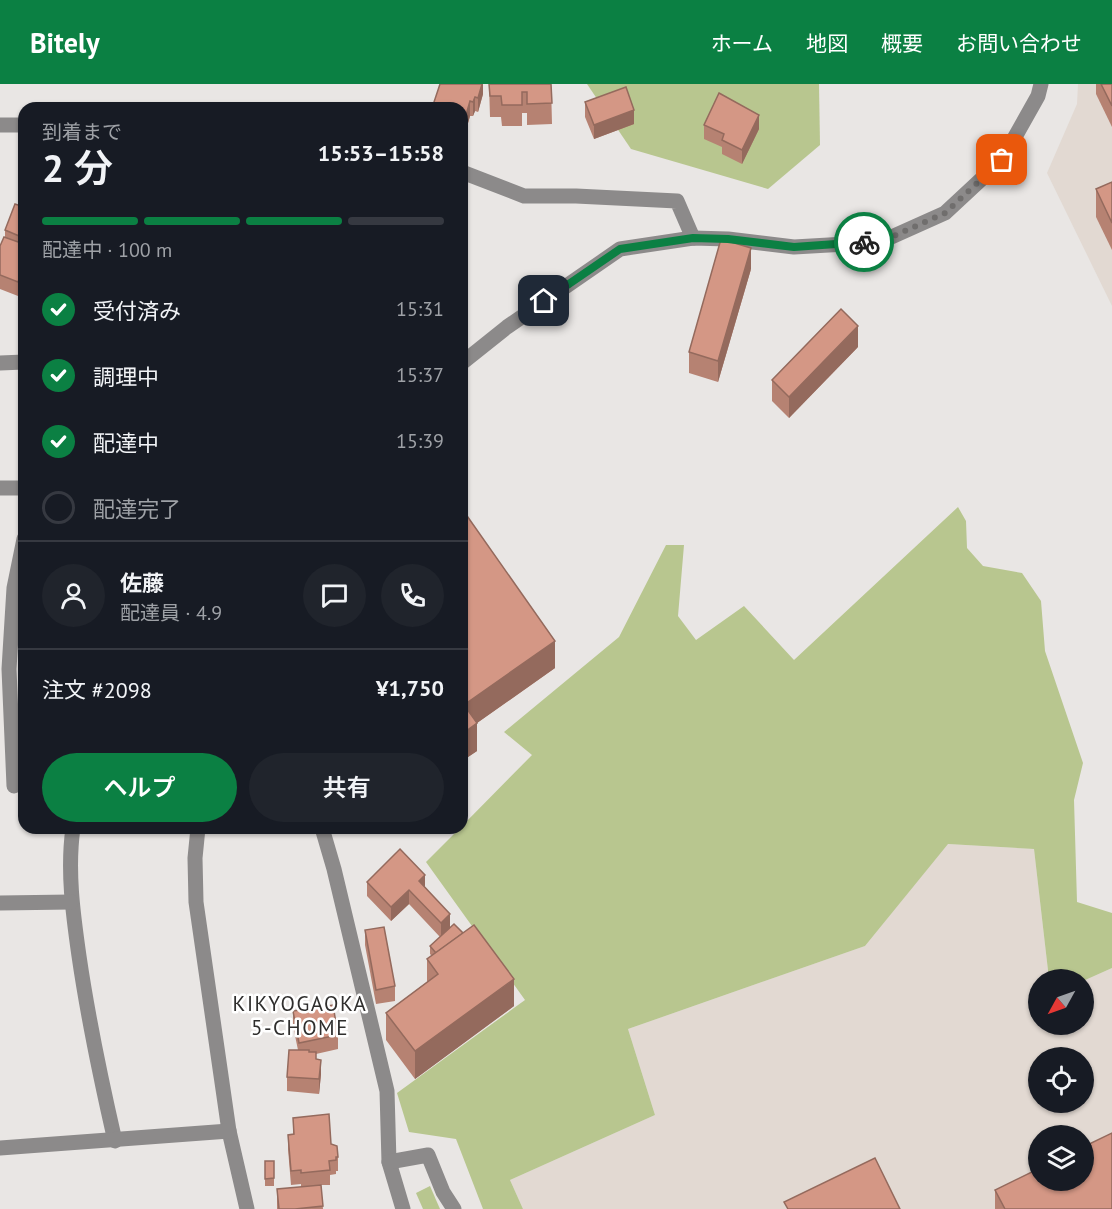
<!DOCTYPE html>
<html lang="ja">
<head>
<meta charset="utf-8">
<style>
  body { margin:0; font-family:"PT Sans","Noto Sans JP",sans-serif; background:#20242c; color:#f1f3f6; height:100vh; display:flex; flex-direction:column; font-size:22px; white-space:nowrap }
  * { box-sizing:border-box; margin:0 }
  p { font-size:20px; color:#9ea1a6 }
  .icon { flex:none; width:33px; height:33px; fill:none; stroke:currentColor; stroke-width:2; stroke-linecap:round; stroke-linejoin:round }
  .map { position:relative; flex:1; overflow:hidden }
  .drawer { position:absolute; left:18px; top:18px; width:450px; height:732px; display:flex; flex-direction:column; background:#171b24; border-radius:18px; box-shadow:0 2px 4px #0004 }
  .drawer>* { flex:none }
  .needle { width:39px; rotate:230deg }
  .fabs { position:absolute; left:1028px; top:885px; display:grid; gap:12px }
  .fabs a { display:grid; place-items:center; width:66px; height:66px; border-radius:50%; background:#171b24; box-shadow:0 2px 4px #0004; font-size:30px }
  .pin { position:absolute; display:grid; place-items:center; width:51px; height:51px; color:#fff; margin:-26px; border-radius:12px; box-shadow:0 3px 9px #0006 }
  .courier { position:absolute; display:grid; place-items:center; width:60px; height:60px; margin:-30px; border:4px solid #0b8043; border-radius:50%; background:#fff; color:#222; box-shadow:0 2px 8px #0007 }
  .head em { font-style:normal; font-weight:600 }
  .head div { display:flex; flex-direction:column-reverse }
  .head { display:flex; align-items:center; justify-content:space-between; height:102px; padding:0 24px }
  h1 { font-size:39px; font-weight:600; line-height:45px }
  .bar { display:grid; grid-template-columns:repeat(4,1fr); gap:9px 6px; align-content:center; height:72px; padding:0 24px }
  .bar i { height:8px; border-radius:4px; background:#363941 }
  .bar .current { background:#0b8043 }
  .bar p { grid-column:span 4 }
  .line { display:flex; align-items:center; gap:15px; padding:0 24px; border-top:2px solid #363941 }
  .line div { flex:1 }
  .round { display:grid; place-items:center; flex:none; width:63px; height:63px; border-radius:32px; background:#20242c }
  ol { padding:0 24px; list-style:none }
  li { display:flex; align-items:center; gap:18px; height:66px }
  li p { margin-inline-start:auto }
  li .icon { padding:6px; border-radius:50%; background:#0b8043; color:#fff; stroke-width:4 }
  li:last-child { color:#9ea1a6 }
  li i { width:33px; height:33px; border:3px solid #363941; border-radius:50% }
  .button { display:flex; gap:12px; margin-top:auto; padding:12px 24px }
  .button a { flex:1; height:69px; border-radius:36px; background:#0b8043; color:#fff; font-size:24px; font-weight:600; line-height:69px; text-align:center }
  .button a+a { background:#20242c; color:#f1f3f6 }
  header { display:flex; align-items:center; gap:36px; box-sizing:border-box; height:84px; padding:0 30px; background:#0b8043; color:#fff }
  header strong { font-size:28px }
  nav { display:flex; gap:33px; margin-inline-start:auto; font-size:21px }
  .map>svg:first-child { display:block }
  .built { fill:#e2d9d2; fill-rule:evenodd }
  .green { fill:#b8c68f }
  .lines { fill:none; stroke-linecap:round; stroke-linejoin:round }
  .minor { stroke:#8c8a8a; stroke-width:15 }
  .wall { fill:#b68272 }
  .shaded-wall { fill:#946a5d }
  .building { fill:#d49785; stroke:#946a5d; stroke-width:1.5 }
  .done { stroke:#706e6d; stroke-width:6; stroke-dasharray:0 10.8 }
  .route { stroke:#0b8043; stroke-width:8 }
  .labels { text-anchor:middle; stroke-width:5; stroke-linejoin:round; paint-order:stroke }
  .neighbourhood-label { font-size:21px; letter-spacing:1.5px; fill:#2f2e2d; stroke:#fff }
</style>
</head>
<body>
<header>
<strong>Bitely</strong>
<nav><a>ホーム</a><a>地図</a><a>概要</a><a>お問い合わせ</a></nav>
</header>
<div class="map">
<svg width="1112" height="1125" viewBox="0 0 1112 1125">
  <rect width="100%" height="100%" fill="#e9e6e4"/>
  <g class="built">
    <path d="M1078,0H1112V222L1047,89L1077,20Z"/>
    <path d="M947,760L1034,765L1049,895L1038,896V940H1083V897L1112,884V1125H523L510,1096L655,1031L628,945L865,862ZM1038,974H1083V1018H1038ZM1038,1052H1083V1096H1038Z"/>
  </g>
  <g class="green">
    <path d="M587,0H819L820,61L768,105L631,65Z"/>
    <path d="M958,423L966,437L967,464L983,482L1022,489L1041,517L1045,567L1083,679L1074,716L1077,818L1112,829V884L1083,897V896L1049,895L1034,765L948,760L865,862L628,945L655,1031L510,1096L523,1125H483L456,1055L409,1048L397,1009L525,916L426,778L460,744H462V742L532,671L504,648L619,553L666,461H684L678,532L696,556L744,522L794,576Z"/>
    <path d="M430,1102L440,1125H423L416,1109Z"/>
  </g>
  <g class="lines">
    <g class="minor">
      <path d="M0,41H24"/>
      <path d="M462,88L524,112H576L677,117L693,154"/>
      <path d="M0,279L24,278"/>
      <path d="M462,279L507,243L620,165L693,154L728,155L794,163L846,160L887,155L945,129L1002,76L1038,12L1041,0"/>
      <path d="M0,404H24"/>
      <path d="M14,702L9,585L14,504L24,455"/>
      <path d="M73,744C67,786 73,830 79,872C88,934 101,996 115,1057"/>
      <path d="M198,744L195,774L196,818L229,1047L247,1125"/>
      <path d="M322,744L334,785L387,1007L389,1078L403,1125"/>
      <path d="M0,819L71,818"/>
      <path d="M0,1064L229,1047"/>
      <path d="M389,1078L428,1071L443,1108L454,1125"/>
    </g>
  </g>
  <g class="wall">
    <path d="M483,0V10L478,28L475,27L473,32H470L466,46L462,44V24H433V21Z"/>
    <path d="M489,0H551L552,40L527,41V29H522V42H502L501,33H490Z"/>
    <path d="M1096,0H1112V43L1096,10Z"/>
    <path d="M585,18L634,40L594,55L585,33Z"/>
    <path d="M704,41L759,45L742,80L722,70V63L704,55Z"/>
    <path d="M1112,98V166L1096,133V105Z"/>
    <path d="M24,100V197H23L18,212L0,205V162L5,153V146L19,121V114Z"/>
    <path d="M751,185L718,298L689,289V268Z"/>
    <path d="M858,263L789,334L772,317V296Z"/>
    <path d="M462,431L555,584L477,639V667L462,677Z"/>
    <path d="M367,798L425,803L450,843L514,922L415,995L386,956V929L427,898V875L432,872L430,870V862L440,853L409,820L391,837L367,812Z"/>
    <path d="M365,846L395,902V917L376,920L365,861Z"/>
    <path d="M293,927L338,951V965L316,970V975L321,990L319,1010L287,1007V993L298,966L293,942Z"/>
    <path d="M293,1034L331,1060L338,1073V1087H336V1090L330,1091V1101H321L323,1125H277V1105L301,1103V1100L291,1101L288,1065V1051H293Z"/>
    <rect x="265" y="1077" width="9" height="25"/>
    <path d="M995,1106L1112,1125H995Z"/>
  </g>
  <g class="shaded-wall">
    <path d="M482,0H483V10L478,28V14Z"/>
    <path d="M475,13V27L473,32V18Z"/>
    <path d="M470,17V32L466,46V31Z"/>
    <path d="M634,26V40L594,55V41Z"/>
    <path d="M759,31V45L742,80V66Z"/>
    <path d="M751,164V185L718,298V277Z"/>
    <path d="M23,183V197L18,212V198Z"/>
    <path d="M858,242V263L789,334V313Z"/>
    <path d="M555,557V584L477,639V667L462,677V650L468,646V618Z"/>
    <path d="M425,791V805L419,797Z"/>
    <path d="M409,806V820L391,837V823Z"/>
    <path d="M450,830V844L441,853V839Z"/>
    <path d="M514,895V922L415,995V967Z"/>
    <path d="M321,976V990L319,1010V995Z"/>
  </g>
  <g class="building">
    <path d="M440,0H482L478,14L475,13L473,18L470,17L466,31L462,30V24H442L433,21Z"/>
    <path d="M489,0H551L552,19L527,20V8H522V21H502L501,12H490Z"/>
    <path d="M1101,0H1112V22Z"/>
    <path d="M626,3L634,26L594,41L585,18Z"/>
    <path d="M719,9L759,31L742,66L722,56L724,50L704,41Z"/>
    <path d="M1112,98V139L1096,105Z"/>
    <path d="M24,100V116L19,114Z"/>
    <path d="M15,120L24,123V154L5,146Z"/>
    <path d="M4,153L24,160V183H23L18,198L0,191V162Z"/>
    <path d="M721,155L751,164L718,277L689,268Z"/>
    <path d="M841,225L858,242L789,313L772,296Z"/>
    <path d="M465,429L555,557L468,618L462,610V431Z"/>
    <path d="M462,618L477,639L462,650Z"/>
    <path d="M400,765L425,791L419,797L450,830L441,839L409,806L391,823L367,798Z"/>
    <path d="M454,840L463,849L436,869L430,862Z"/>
    <path d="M474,841L514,895L415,967L386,929L438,890L427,875Z"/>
    <path d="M384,843L395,902L376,906L365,846Z"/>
    <path d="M333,921L338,951L299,959L293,927Z"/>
    <path d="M289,966H309V968H316V975L321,976L319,995L287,993Z"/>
    <path d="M329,1030L331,1060L337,1062L338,1073H336V1076L329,1077L330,1086L301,1089V1086L291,1087L288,1051L294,1050L293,1034Z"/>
    <path d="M1112,1049V1125H1005L995,1106L1038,1085V1096H1083V1063Z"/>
    <path d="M875,1074L900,1125H788L784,1118Z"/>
    <path d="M265,1077H274V1094L265,1095Z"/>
    <path d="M321,1101L323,1122L295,1125H279L277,1105Z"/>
  </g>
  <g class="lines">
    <path class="done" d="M864,158L887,155L945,129L1002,76"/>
    <path class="route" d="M544,217L620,165L693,154L728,155L794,163L864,158"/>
  </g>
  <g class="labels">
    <g class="neighbourhood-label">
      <text x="300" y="927">KIKYOGAOKA<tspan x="300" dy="24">5-CHOME</tspan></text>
    </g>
  </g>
</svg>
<div class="fabs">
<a><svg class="needle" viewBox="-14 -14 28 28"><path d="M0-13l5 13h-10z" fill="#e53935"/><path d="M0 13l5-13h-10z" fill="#9ea1a6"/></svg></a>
<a><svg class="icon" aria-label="locate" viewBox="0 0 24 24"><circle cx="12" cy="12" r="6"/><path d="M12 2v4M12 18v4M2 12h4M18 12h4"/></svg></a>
<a><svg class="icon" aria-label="layers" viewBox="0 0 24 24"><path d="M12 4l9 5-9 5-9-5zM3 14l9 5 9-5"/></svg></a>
</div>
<div class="pin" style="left:1002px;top:76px;background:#ea580c"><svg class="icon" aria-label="bag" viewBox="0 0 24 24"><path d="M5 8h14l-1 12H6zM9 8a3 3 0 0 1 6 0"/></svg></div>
<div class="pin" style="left:544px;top:217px;background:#1f2937"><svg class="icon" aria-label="home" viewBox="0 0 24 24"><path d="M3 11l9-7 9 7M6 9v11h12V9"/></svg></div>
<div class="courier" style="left:864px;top:158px"><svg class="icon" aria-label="bike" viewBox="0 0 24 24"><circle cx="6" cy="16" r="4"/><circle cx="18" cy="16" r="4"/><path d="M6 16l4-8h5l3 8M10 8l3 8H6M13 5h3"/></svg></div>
<section class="drawer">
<div class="head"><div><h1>2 分</h1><p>到着まで</p></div><em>15:53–15:58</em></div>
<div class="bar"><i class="current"></i><i class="current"></i><i class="current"></i><i></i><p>配達中 · 100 m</p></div>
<ol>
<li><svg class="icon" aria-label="check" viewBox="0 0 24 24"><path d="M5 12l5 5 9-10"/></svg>受付済み<p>15:31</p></li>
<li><svg class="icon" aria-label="check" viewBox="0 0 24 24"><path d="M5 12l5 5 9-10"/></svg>調理中<p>15:37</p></li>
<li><svg class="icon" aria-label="check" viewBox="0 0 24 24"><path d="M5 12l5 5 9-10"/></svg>配達中<p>15:39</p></li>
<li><i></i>配達完了</li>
</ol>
<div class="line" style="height:108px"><a class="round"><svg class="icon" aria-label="person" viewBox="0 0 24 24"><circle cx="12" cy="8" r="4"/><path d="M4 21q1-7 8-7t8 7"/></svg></a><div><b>佐藤</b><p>配達員 · 4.9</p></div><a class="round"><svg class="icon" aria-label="chat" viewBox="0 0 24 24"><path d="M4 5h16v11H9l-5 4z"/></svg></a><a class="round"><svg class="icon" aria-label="phone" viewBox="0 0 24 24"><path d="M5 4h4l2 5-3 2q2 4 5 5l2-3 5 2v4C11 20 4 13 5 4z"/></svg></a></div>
<div class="line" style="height:78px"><div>注文 #2098</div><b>¥1,750</b></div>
<div class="button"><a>ヘルプ</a><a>共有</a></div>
</section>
</div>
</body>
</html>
